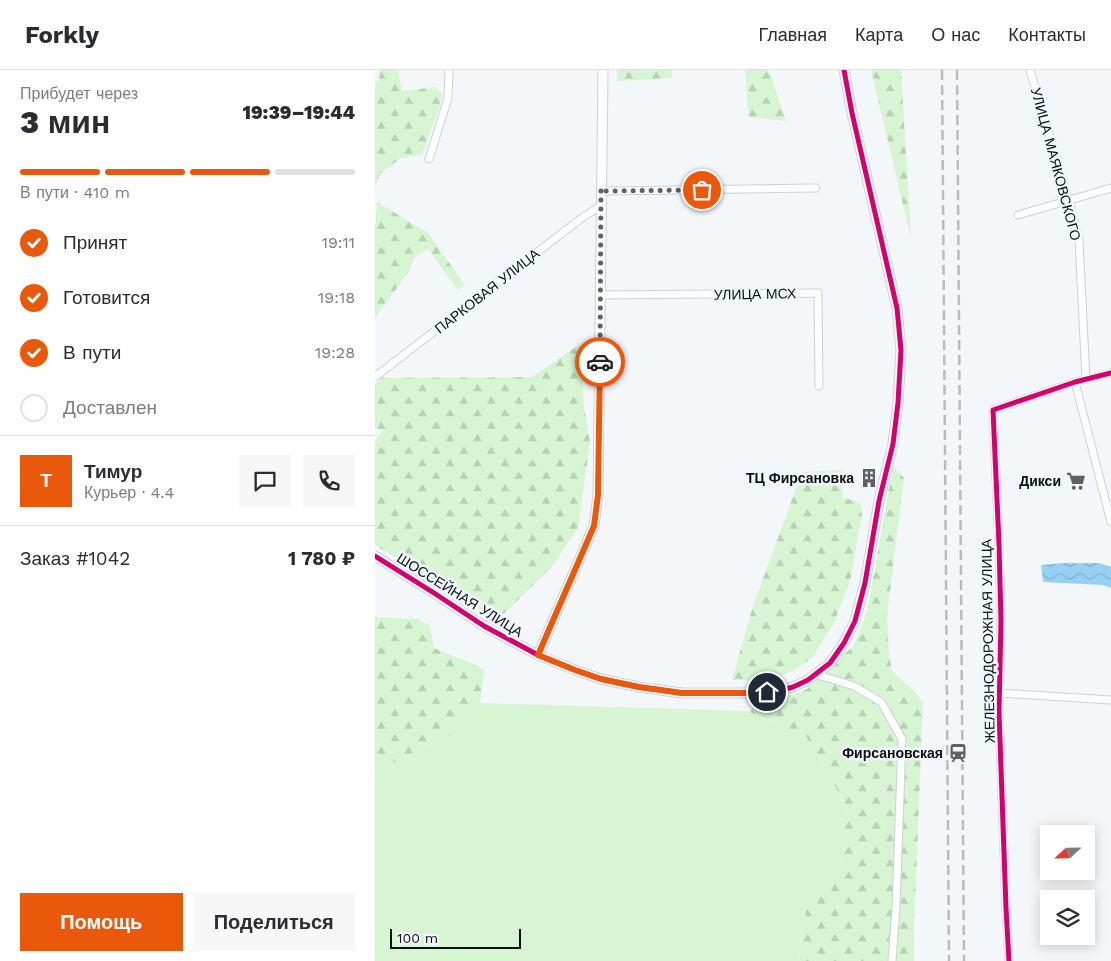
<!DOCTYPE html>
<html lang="ru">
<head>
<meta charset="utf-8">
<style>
  body { margin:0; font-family:"Work Sans",sans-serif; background:#f7f7f7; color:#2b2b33; height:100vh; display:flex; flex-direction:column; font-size:19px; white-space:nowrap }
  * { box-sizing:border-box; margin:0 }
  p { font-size:16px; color:#7c7c81 }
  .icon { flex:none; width:28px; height:28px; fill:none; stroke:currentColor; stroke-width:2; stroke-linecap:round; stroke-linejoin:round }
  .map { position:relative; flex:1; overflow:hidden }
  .sheet { display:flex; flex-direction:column; background:#fff; width:375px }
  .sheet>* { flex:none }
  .needle { width:32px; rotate:248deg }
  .fabs { position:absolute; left:665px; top:755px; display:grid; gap:10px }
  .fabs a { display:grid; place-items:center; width:55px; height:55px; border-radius:0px; background:#fff; box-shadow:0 2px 12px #0003; font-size:25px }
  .scale { position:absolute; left:15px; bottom:12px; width:131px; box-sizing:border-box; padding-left:5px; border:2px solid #0d0f11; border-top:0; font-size:14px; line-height:18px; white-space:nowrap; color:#0d0f11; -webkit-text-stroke:4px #f1f7fc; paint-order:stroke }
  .pin { position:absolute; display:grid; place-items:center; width:42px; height:42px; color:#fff; margin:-21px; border:2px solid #fff; border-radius:50%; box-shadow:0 1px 5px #0007 }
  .courier { position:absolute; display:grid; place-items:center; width:50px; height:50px; margin:-25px; border:4px solid #ea580c; border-radius:50%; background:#fff; color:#222; box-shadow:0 1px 6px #0007 }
  .overview em { font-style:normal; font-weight:800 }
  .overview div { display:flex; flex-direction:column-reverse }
  .overview { display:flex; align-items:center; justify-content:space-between; height:85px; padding:0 20px }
  h1 { font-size:32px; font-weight:800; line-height:38px }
  .bar { display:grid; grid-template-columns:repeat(4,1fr); gap:8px 5px; align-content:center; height:60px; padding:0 20px }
  .bar i { height:6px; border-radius:4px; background:#e1e1e2 }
  .bar .active { background:#ea580c }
  .bar p { grid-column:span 4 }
  .line { display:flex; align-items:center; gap:12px; padding:0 20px; border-top:1px solid #e1e1e2 }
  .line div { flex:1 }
  .round { display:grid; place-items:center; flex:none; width:52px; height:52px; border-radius:0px; background:#f7f7f7 }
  ol { padding:0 20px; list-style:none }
  li { display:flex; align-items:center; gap:15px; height:55px }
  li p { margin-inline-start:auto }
  li .icon { padding:5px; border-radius:50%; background:#ea580c; color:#fff; stroke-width:4 }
  li:last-child { color:#7c7c81 }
  li i { width:28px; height:28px; border:2px solid #e1e1e2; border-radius:50% }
  .cta { display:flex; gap:10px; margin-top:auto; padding:10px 20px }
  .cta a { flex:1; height:58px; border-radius:0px; background:#ea580c; color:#fff; font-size:20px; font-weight:800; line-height:58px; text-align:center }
  .cta a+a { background:#f7f7f7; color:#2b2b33 }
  header { display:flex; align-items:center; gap:30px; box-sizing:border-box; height:70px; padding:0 25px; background:#fff; border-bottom:1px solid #e1e1e2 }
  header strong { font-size:24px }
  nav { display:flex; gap:28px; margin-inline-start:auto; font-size:18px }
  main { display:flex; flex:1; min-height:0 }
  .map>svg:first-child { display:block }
  .green { fill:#d7f5d3 }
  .forest { fill:url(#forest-firs) }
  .water { fill:url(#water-waves) }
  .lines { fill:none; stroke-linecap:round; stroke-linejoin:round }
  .minor-casing { stroke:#ced1d3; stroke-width:9 }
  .tertiary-casing { stroke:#ced1d3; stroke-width:11 }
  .minor { stroke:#fdfefe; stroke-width:7 }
  .tertiary { stroke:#fdfefe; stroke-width:9 }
  .rail { stroke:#babbbb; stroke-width:2.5; stroke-dasharray:10 5; stroke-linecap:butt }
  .cycleway-casing { stroke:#f1f7fc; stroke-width:8 }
  .cycleway { stroke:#d6006c; stroke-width:5 }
  .done { stroke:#5e6062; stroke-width:5; stroke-dasharray:0 9 }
  .route { stroke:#ea580c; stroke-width:6 }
  .labels { text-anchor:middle; stroke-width:5; stroke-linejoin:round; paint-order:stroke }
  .street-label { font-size:14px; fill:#0d0f11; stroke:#f1f7fc }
  .poi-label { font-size:14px; font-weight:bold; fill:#0d0f11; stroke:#f1f7fc; text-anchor:end }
</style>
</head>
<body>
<header>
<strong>Forkly</strong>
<nav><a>Главная</a><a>Карта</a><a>О нас</a><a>Контакты</a></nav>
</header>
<main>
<section class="sheet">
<div class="overview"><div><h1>3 мин</h1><p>Прибудет через</p></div><em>19:39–19:44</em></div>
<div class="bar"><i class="active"></i><i class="active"></i><i class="active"></i><i></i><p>В пути · 410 m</p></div>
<ol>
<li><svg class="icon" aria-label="check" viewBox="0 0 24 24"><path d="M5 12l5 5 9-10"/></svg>Принят<p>19:11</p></li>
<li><svg class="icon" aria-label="check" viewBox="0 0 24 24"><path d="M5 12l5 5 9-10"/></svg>Готовится<p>19:18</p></li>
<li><svg class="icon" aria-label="check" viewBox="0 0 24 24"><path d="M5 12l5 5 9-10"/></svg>В пути<p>19:28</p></li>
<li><i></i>Доставлен</li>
</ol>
<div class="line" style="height:90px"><b class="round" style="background:#ea580c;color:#fff">Т</b><div><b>Тимур</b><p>Курьер · 4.4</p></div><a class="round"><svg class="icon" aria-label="chat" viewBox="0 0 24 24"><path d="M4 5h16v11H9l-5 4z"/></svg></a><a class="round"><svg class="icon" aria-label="phone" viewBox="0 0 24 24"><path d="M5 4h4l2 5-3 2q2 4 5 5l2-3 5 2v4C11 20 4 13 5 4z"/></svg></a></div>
<div class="line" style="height:65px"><div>Заказ #1042</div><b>1 780 ₽</b></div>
<div class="cta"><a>Помощь</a><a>Поделиться</a></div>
</section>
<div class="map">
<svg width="736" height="891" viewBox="0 0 736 891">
  <defs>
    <pattern id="forest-firs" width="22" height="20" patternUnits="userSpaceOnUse" patternTransform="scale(1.25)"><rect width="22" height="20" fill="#d7f5d3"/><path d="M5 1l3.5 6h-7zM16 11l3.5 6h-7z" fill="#b7d1b4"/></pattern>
    <pattern id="water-waves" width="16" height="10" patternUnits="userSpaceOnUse" patternTransform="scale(1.25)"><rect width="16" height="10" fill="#96d0f2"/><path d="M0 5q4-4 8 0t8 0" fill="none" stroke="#80b1ce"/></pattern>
  </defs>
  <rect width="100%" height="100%" fill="#f4f7f9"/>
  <path class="green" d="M105,633L372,641L431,666L471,735L467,797L431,841L423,891H0V701L76,665Z"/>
  <g class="forest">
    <path d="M5,0H23L27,21L61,17L68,26L47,85L26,88L5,104L0,118V12L4,11Z"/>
    <path d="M242,0H297V8L242,11Z"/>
    <path d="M370,0H393L396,6L411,51L374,47Z"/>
    <path d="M496,0H526L536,168Z"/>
    <path d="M2,132L53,163L90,215L83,220L53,179L39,188L35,200L0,248V160Z"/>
    <path d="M205,274L209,337L215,373L203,458L177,497L122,550L0,475V370L8,361L0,358V314L6,308L157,307Z"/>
    <path d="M518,396L529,408L512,546L514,584L517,601L540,622L548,632L539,857V891H423L431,841L467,797L471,735L431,666L372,641L432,619L479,575L492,542Z"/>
    <path d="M466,400L468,428L485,432L487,445L475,511L459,553L437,588L418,601L393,610H357L378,536L427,402Z"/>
    <path d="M0,547L42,549L55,556L59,578L96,593L109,600L105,633L76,665L0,701Z"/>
  </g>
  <path class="water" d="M689,493H724L736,497V518L728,515L668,512L666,495Z"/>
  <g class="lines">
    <g class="minor-casing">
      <g id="minor">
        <path d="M655,0L694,131L704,171L711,309"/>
        <path d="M54,89L73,28L74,0"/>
        <path d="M226,118L231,121L441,118"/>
        <path d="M643,145L736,118"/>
        <path d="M225,225L443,223L444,316"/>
        <path d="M0,307L208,147L226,136"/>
        <path d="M700,312L736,452"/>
        <path d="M440,604L479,616L506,632L527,669L521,838L517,891"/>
        <path d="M624,623L736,630"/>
        <path d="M634,891L631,838L624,642L626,551L624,474L618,340L700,312L736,303"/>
      </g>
    </g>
    <g class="tertiary-casing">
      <g id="tertiary">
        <path d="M0,486L59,523L109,556L163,585L200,600L226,609L264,617L307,623H381L403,621L418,617L433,610L455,593L469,573L480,551L490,513L504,431L518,374L523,333L526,280L522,238L477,43L469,0"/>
        <path d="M163,585L219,456L223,425L228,0"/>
      </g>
    </g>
    <use href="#minor" class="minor"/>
    <use href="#tertiary" class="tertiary"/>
    <g class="rail">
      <path d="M567,0L574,891"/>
      <path d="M582,0L589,891"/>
    </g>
    <g class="cycleway-casing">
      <g id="cycleway">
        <path d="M0,486L59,523L109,556L163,585L200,600L226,609L264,617L307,623H381L403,621L418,617L433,610L455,593L469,573L480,551L490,513L504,431L518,374L523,333L526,280L522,238L477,43L469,0"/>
        <path d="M634,891L631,838L624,642L626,551L624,474L618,340L700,312L736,303"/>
      </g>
    </g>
    <use href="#cycleway" class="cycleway"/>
  </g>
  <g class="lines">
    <path class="done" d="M225,292L226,118L231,121L327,120"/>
    <path class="route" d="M225,292L223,425L219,456L163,585L200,600L226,609L264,617L307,623H381L392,622"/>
  </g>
  <defs>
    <g id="building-bare" transform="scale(1.5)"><path d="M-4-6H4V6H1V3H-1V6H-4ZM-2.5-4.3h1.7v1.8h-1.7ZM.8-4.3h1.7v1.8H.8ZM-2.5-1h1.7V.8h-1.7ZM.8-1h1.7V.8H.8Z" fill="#5e6062" stroke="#f1f7fc" stroke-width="2.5" paint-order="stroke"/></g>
    <g id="supermarket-bare" transform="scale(1.5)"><path d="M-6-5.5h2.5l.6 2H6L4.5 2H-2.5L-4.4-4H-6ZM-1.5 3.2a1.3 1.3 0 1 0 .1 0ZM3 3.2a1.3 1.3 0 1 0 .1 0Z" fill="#5e6062" stroke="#f1f7fc" stroke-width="2.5" paint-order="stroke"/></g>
    <g id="station-bare" transform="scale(1.5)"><path d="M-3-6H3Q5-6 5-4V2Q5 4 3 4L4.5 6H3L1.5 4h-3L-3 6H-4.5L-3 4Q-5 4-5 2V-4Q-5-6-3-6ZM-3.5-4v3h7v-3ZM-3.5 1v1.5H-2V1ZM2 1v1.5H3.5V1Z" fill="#5e6062" stroke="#f1f7fc" stroke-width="2.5" paint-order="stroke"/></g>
  </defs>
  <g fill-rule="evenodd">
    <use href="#building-bare" x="494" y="408"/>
    <use href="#supermarket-bare" x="701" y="411"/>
    <use href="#station-bare" x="583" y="683"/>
  </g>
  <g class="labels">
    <g class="street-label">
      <text transform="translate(681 94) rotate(75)" y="5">УЛИЦА МАЯКОВСКОГО</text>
      <text transform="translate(112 221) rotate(-38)" y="5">ПАРКОВАЯ УЛИЦА</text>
      <text transform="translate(380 224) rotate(-1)" y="5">УЛИЦА МСХ</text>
      <text transform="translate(85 525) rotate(32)" y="5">ШОССЕЙНАЯ УЛИЦА</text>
      <text transform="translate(613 571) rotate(-91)" y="5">ЖЕЛЕЗНОДОРОЖНАЯ УЛИЦА</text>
    </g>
    <g class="poi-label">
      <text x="479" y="413">ТЦ Фирсановка</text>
      <text x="686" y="416">Дикси</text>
      <text x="568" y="688">Фирсановская</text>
    </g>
  </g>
</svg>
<div class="fabs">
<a><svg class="needle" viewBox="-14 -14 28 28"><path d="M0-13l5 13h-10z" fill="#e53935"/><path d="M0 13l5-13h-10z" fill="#7c7c81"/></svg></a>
<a><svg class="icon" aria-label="layers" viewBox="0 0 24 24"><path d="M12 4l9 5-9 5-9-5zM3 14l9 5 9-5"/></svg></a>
</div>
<div class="scale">100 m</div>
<div class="pin" style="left:327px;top:120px;background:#ea580c"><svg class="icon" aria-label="bag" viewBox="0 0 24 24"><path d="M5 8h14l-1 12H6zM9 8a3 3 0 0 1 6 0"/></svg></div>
<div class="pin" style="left:392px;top:622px;background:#1f2937"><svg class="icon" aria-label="home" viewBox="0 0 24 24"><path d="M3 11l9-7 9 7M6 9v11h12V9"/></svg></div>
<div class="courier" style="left:225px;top:292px"><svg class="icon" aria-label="car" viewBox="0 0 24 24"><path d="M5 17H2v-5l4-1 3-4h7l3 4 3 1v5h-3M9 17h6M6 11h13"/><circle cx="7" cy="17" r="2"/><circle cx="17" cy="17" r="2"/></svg></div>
</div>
</main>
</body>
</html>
